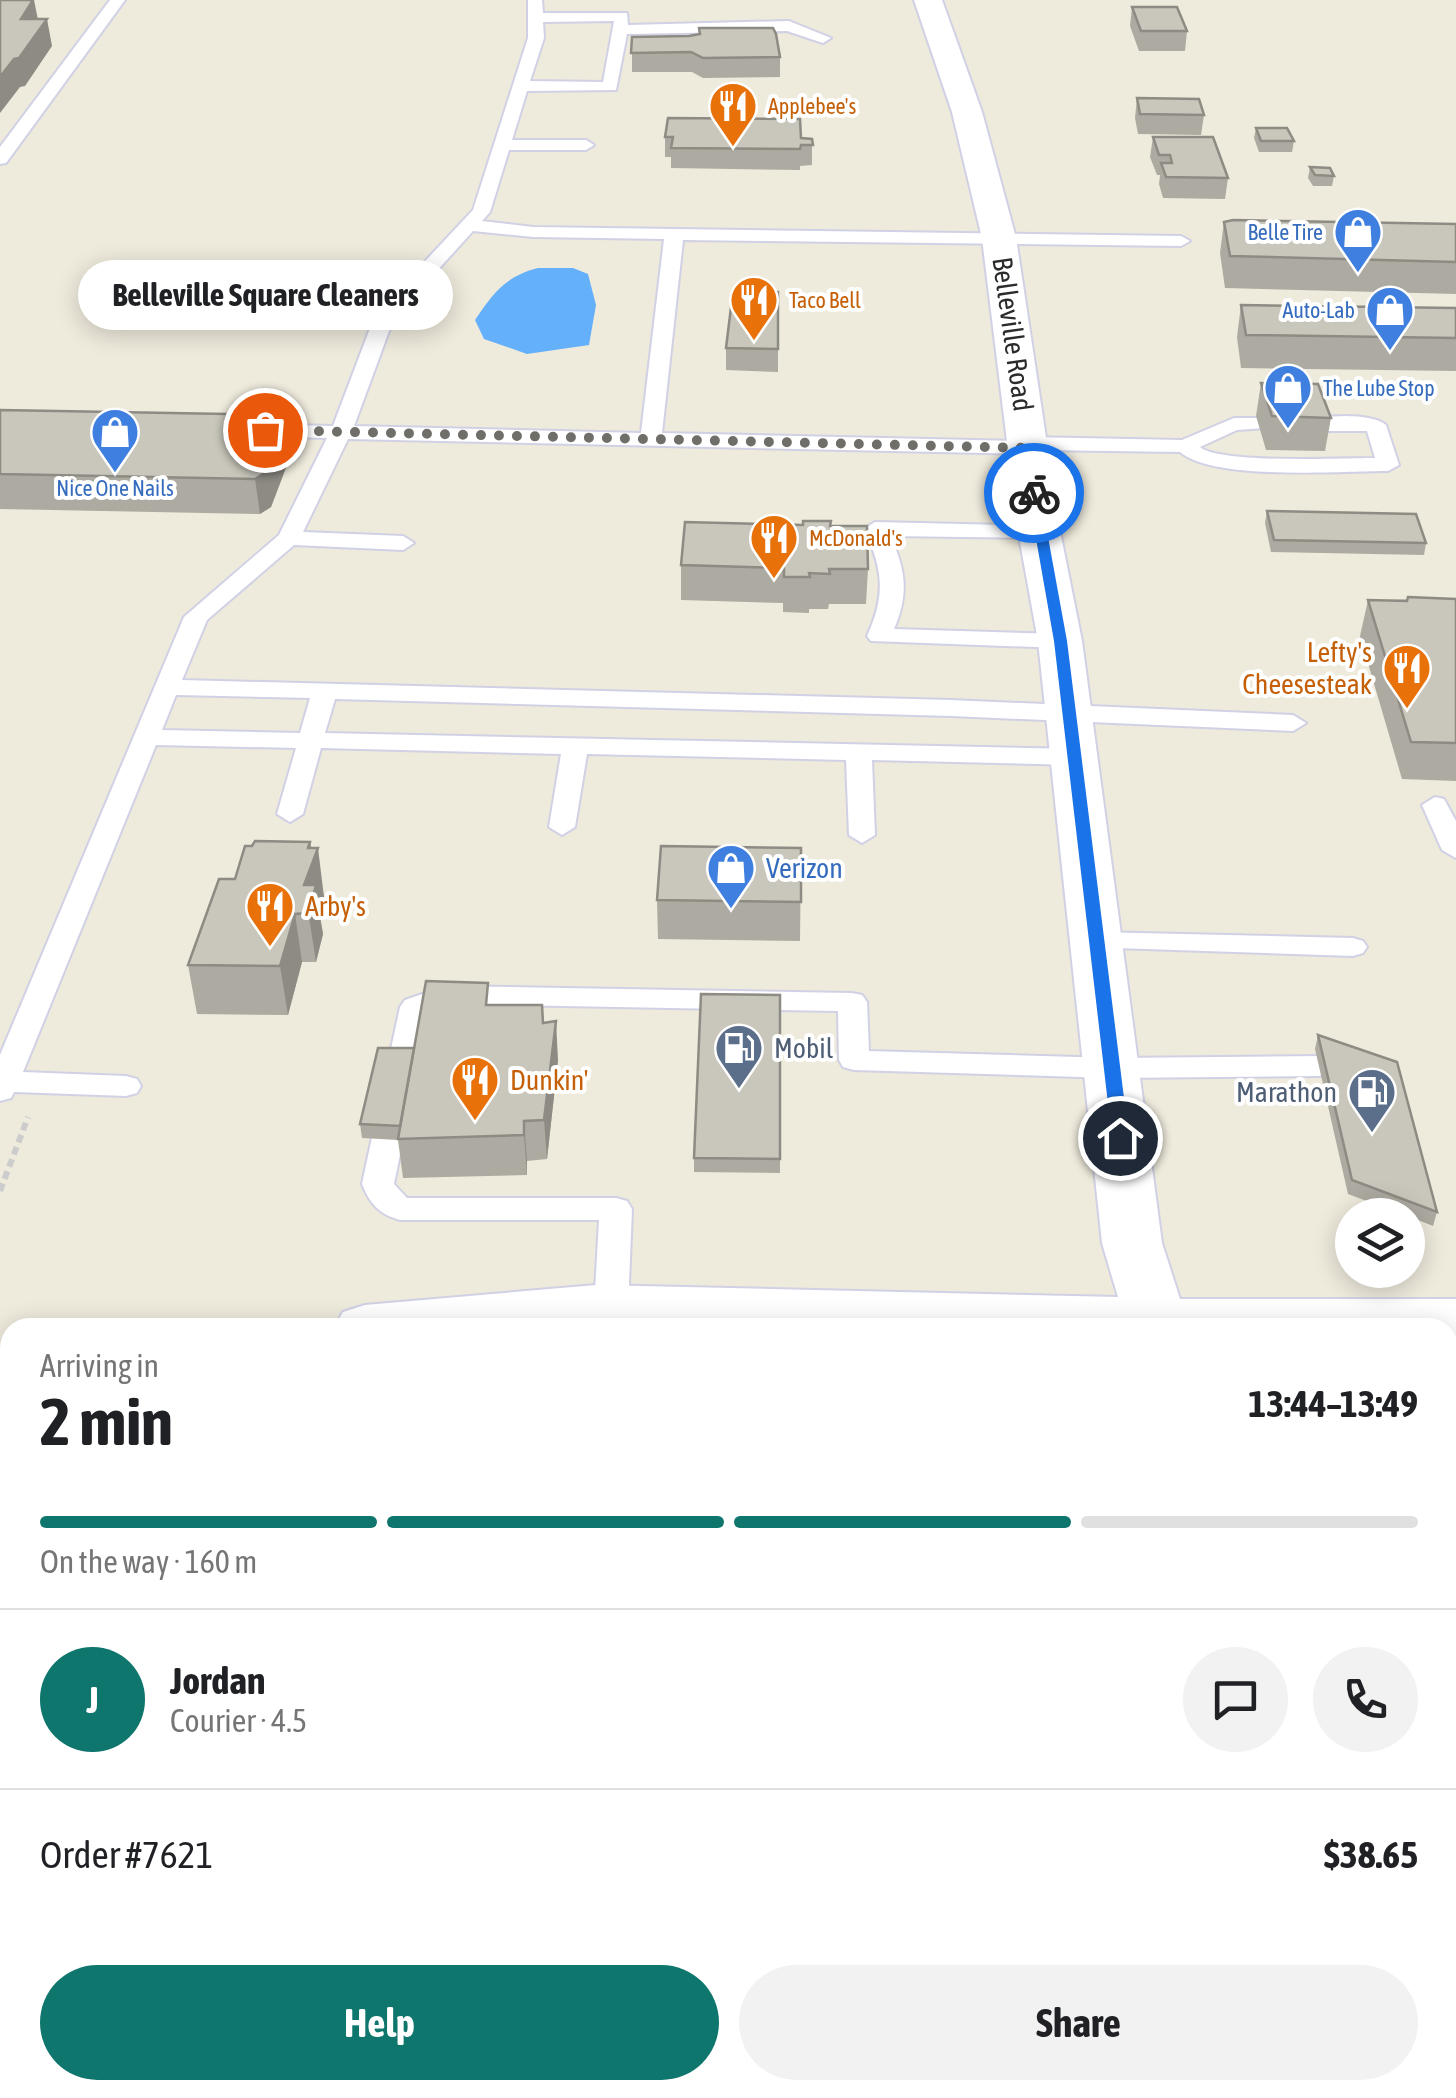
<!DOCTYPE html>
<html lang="en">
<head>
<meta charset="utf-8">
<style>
  body { margin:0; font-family:"Asap Condensed",sans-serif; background:#f2f2f2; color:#202124; height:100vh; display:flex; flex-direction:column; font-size:38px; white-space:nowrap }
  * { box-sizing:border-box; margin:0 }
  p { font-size:32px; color:#757577 }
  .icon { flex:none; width:55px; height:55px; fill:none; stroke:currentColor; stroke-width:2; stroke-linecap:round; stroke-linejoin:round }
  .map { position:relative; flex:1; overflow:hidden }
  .side { position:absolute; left:0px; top:1318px; width:1458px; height:782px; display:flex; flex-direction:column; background:#fff; border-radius:30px 30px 0 0; box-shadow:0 5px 25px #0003 }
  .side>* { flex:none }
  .fabs { position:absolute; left:1335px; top:1198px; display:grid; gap:20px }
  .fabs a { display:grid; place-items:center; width:90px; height:90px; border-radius:50%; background:#fff; box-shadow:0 5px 25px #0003; font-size:50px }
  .pin { position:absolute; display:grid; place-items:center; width:85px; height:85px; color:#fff; margin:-42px; border:5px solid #fff; border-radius:50%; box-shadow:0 2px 10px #0007 }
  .courier { position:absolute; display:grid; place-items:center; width:100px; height:100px; margin:-50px; border:8px solid #1a73e8; border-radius:50%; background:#fff; color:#222; box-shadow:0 2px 12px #0007 }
  .bubble { position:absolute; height:70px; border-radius:35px; background:#fff; box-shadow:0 5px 25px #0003; font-size:32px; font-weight:700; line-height:70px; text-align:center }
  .summary em { font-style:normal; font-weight:700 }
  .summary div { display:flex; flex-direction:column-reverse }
  .summary { display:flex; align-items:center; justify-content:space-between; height:170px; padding:0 40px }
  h1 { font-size:65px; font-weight:700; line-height:75px }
  .bar { display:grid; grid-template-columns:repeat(4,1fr); gap:15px 10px; align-content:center; height:120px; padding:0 40px }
  .bar i { height:12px; border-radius:8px; background:#e0e0e0 }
  .bar .on { background:#0f766e }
  .bar p { grid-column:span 4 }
  .line { display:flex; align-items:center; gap:25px; padding:0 40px; border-top:2px solid #e0e0e0 }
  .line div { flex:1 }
  .round { display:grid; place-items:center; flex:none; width:105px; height:105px; border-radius:52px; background:#f2f2f2 }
  .cta { display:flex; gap:20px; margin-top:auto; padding:20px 40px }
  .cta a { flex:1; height:115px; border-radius:60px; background:#0f766e; color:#fff; font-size:40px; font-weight:700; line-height:115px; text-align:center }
  .cta a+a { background:#f2f2f2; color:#202124 }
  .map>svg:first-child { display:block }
  .water { fill:#65b0fa }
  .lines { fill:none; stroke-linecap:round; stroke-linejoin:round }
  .lane-casing { stroke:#d1d1e5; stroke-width:4 }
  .secondary-casing { stroke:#d1d1e5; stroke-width:4 }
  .highway-casing { stroke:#ccc; stroke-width:4 }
  .path-far1 { stroke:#ccc; stroke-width:6; stroke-dasharray:8 5; stroke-linecap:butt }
  .path { stroke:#ccc; stroke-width:9; stroke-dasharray:10 6; stroke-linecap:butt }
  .lane { fill:#fff; fill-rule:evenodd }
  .secondary { fill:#fff; fill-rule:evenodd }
  .highway { fill:#ffc656; fill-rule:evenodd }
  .wall { fill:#adaba1 }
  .shaded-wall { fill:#8d8b83 }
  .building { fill:#c9c7bb; stroke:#8d8b83; stroke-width:2.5 }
  .route { fill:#1a73e8 }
  .done { stroke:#6f6e69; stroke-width:10; stroke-dasharray:0 18 }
  .labels { text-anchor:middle; stroke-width:8; stroke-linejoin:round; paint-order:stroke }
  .far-food-label { font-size:22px; fill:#c56008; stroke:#fff; text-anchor:start }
  .far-shop-label { font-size:22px; fill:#366cbe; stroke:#fff; text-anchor:end }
  .street-label { font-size:28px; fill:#2b2b2b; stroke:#fff }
  .food-label { font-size:28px; fill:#c56008; stroke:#fff; text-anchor:start }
  .shop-label { font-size:28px; fill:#366cbe; stroke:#fff; text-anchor:start }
  .service-label { font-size:28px; fill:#4e5e75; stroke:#fff; text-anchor:start }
</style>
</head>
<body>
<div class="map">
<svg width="1456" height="2098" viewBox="0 0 1456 2098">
  <rect width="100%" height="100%" fill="#eeeadc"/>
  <path class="water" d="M538,268H573L588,274L596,305L589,345L527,354L484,339L475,320C493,293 506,276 538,268Z"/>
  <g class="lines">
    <g class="lane-casing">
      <g id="lane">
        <path d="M110,0H125L6,163L0,164V147Z"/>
        <path d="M528,0H542L543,13H627L628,25L789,21L831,38L823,43L787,31L627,34L616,90L527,91L512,140H586L594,145L586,150H509L490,212L482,221L533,227L1181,236L1190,241L1181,246L683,240L662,433L1018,441L1027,437L1182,440L1234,418H1259L1269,424L1266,428L1237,430L1200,447C1220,464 1342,458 1375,458L1367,431H1315L1305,425C1318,413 1373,413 1386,425L1399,465L1388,471C1339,471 1214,481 1180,452L1038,450L1028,454L348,439L303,532L403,536L414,543L403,550L294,545L207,620L182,680L951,700L1293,715L1306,723L1293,731L951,716L335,699L325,733L1075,749L1088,757L1075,765L872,760L875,835L862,843L849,835L846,760L587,754L575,827L562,835L549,827L561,754L321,748L303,814L290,822L277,814L296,748L156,745L23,1072L126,1076L137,1079L141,1086L137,1093L126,1096L14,1092L11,1098L0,1101V1055L184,617L279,535L327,438L251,436L240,430L251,424L333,426L369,331L401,287L473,210L528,38ZM614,21L603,82L530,81L544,38L543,22ZM473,231L533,237L664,239L641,433L354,426L389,331L415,295ZM176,695L310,698L300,733L162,730Z"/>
        <path d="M875,522L1047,526L1050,531L1047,536L1039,538L890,536C906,569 909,595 894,629L1060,634L1072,641L1060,648L871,641L867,636C886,595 883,569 864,529Z"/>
        <path d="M1435,797L1444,799L1456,821V858L1442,850L1422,805Z"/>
        <path d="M1095,932L1353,938L1363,941L1367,947L1363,953L1353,956L1085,947L1081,941L1085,935Z"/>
        <path d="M445,986L852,993L862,995L867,1002L869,1051L1113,1058L1319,1056L1330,1059L1334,1066L1330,1073L1319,1076L1113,1078L854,1070L843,1067L839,1060L838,1011L448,1004L429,1012L394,1184L407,1198H616L627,1201L632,1209L628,1309L623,1318L611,1321L599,1318L594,1309L599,1220H400C379,1214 370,1204 362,1184L400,1007L405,1000Z"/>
      </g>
    </g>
    <g class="secondary-casing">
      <g id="secondary">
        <path d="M914,0H942L982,112L1016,238L1060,531L1082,641L1162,1243L1180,1299H1456V1345H1448V1328H334L343,1312L365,1305L596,1285L1118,1297L1102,1243L1038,641L1018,531L982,238L952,112Z"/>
        <path d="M10,1389V1439L0,1442V1392Z"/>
        <path d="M1214,2090H1296L1297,2098H1215Z"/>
      </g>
    </g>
    <g class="highway-casing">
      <path id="highway" d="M1059,2090H1141L1142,2098H1060Z"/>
    </g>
    <g class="path-far1">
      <path d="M0,1191L28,1117"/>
      <path d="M1448,1417H1456"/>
    </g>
    <path class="path" d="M1448,1960L1456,1991"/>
    <use href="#lane" class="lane"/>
    <use href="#secondary" class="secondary"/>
    <use href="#highway" class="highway"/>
  </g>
  <g class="wall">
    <path d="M1132,7L1187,31L1185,51H1139L1130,26Z"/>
    <path d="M632,37L780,57V77L703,78L692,72H632Z"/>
    <path d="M1137,98L1204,115L1201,135L1138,134L1135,118Z"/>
    <path d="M1256,128L1294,141L1292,152H1259L1254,138Z"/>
    <path d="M665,137L812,139V165L800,166V170L671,168V157H665Z"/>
    <path d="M1153,137L1228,178L1225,199L1163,198L1159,184L1160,175H1157L1150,157Z"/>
    <path d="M1310,167L1334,176L1332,186H1313L1308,178Z"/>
    <path d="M1224,222L1456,224V294L1225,288L1220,253Z"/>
    <path d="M778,292V372L726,370V348Z"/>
    <path d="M1241,305L1456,308V371L1241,368L1237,337Z"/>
    <path d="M1261,383L1331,418L1325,451L1266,450L1256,416Z"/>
    <path d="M0,410L288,415L293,449L271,507L260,514L0,509Z"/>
    <path d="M1267,511L1426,543L1424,555L1271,552L1265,523Z"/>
    <path d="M831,521V526L868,569L866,604H829L828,609H809V613L783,612V603L681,600V565L803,525Z"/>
    <path d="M1456,599V781L1402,779L1360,636L1368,600Z"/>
    <path d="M310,842L324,897L319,911L323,934L316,962H302L288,1015L197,1014L188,965L235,879Z"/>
    <path d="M801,848L800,941L658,939L657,900Z"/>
    <path d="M780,995V1173L694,1172V1158Z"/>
    <path d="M490,1005L543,1023L558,1060L547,1159L527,1161V1175L403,1178L398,1140L362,1138L360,1124L414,1048Z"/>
    <path d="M1318,1035L1437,1212L1433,1226L1408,1216V1215H1404L1348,1194L1315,1049Z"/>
  </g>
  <g class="shaded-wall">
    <path d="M33,0H34L39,25L21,19Z"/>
    <path d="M47,19L52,46L25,86L20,87L0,113V77Z"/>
    <path d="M288,415L293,449L271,507L260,514L255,479Z"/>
    <path d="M310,842L313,862L318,848L324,897L319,911L323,934L316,962L304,885L308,848Z"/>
    <path d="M295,914L302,962L288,1015L280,966Z"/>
    <path d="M556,1021L558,1060L547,1159L544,1120Z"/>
    <path d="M524,1121L527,1161V1175L524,1135Z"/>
  </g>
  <g class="building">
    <path d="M0,0H33L21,19H47L19,58L14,59L0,77Z"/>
    <path d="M1132,7H1177L1187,31H1141Z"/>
    <path d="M699,28H773L776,34L780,57L703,58L691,52L631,53L632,37L689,36L700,34Z"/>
    <path d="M1137,98L1199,99L1204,115L1140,114Z"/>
    <path d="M668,118L800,119L801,138L812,139L813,145H801L800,149L671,148L673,137H665Z"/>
    <path d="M1256,128H1287L1294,141H1261Z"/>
    <path d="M1153,137H1213L1228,178L1166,177L1161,163H1172L1170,155H1159Z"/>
    <path d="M1310,167L1330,168L1334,176L1315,175Z"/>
    <path d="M1233,220L1456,224V262L1230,256L1224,222Z"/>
    <path d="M733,291L778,292V349L726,348Z"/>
    <path d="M1241,305L1456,308V338L1246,335Z"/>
    <path d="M1261,383L1318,384L1331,418L1272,416Z"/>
    <path d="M0,410L288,415L266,472L255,479L0,474Z"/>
    <path d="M1267,511L1416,514L1426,543L1274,540Z"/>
    <path d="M803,521H831L830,526H867L868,569H829L830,574L809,573L810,577H784V568L681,565L685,522L803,525Z"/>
    <path d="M1408,597L1456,599V743L1411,742L1368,600L1407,601Z"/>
    <path d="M255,841L310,842L308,848H318L304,885H316L308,913L295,914L280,966L188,965L219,879H235L245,846H252Z"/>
    <path d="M661,846L801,848V902L657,900Z"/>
    <path d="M426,981L488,983L486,1005H542L543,1023L556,1021L544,1120L524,1121V1135L398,1139Z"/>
    <path d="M701,994L780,995V1159L694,1158Z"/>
    <path d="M1318,1035L1397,1062L1437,1212L1352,1180Z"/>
    <path d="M378,1048H414L400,1126L360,1124Z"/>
  </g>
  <path class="route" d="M1034,489L1040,493L1067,641L1129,1138L1120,1144L1112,1138L1054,641L1028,493Z"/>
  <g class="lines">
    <path class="done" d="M265,430L1028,448L1034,493"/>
  </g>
  <defs>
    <g id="restaurant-pin" transform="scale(2.5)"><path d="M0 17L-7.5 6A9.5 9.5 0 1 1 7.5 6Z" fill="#e8710a" stroke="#fff"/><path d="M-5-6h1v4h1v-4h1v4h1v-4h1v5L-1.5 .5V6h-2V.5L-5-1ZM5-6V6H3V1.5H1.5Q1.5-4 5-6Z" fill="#fff"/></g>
    <g id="shop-pin" transform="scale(2.5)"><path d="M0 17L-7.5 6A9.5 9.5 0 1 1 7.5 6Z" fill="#3f7fe0" stroke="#fff"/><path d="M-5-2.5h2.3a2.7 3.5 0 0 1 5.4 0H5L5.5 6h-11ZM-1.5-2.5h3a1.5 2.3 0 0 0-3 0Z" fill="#fff"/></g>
    <g id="fuel-pin" transform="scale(2.5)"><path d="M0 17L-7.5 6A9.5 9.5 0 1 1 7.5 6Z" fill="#5c6f8a" stroke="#fff"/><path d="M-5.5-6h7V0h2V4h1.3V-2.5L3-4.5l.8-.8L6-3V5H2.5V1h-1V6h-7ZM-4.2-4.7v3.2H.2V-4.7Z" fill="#fff"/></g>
  </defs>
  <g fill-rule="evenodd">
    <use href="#restaurant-pin" x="733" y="106"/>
    <use href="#shop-pin" x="1358" y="232"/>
    <use href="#restaurant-pin" x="754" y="300"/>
    <use href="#shop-pin" x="1390" y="310"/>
    <use href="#shop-pin" x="1288" y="388"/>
    <use href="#shop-pin" x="115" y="432"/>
    <use href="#restaurant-pin" x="774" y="538"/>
    <use href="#restaurant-pin" x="1407" y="668"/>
    <use href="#shop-pin" x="731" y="868"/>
    <use href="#restaurant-pin" x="270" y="906"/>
    <use href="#fuel-pin" x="739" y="1048"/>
    <use href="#restaurant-pin" x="475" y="1080"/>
    <use href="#fuel-pin" x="1372" y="1092"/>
  </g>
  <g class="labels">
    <g class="far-food-label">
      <text x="768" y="114">Applebee's</text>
      <text x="789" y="308">Taco Bell</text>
      <text x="809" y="546">McDonald's</text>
    </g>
    <g class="far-shop-label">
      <text x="1323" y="240">Belle Tire</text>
      <text x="1355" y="318">Auto-Lab</text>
      <text x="1323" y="396" text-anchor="start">The Lube Stop</text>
      <text x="115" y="496" text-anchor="middle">Nice One Nails</text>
    </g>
    <g class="street-label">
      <text transform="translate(1013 334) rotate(82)" y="10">Belleville Road</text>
    </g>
    <g class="food-label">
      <text x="1372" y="662" text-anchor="end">Lefty's<tspan x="1372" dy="32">Cheesesteak</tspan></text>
      <text x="305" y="916">Arby's</text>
      <text x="510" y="1090">Dunkin'</text>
    </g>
    <g class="shop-label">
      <text x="766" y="878">Verizon</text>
    </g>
    <g class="service-label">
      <text x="774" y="1058">Mobil</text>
      <text x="1337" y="1102" text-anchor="end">Marathon</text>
    </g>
  </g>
</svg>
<div class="fabs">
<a><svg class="icon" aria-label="layers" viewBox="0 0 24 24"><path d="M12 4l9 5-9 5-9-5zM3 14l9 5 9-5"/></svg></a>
</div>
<div class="pin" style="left:265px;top:430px;background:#ea580c"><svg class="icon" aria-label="bag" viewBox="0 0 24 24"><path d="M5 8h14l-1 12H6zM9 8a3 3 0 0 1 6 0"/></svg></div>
<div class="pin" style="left:1120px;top:1138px;background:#1f2937"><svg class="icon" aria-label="home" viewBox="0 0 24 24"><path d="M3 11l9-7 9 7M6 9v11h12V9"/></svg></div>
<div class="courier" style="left:1034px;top:493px"><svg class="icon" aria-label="bike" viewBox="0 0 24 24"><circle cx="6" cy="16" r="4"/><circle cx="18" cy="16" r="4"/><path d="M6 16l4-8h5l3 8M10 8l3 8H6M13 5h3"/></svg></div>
<div class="bubble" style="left:78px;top:260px;width:375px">Belleville Square Cleaners</div>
<section class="side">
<div class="summary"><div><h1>2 min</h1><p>Arriving in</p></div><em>13:44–13:49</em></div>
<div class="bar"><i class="on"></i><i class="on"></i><i class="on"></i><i></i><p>On the way · 160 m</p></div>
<div class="line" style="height:180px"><b class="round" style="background:#0f766e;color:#fff">J</b><div><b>Jordan</b><p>Courier · 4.5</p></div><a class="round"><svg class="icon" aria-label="chat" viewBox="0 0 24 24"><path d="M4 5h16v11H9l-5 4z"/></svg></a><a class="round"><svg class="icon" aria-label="phone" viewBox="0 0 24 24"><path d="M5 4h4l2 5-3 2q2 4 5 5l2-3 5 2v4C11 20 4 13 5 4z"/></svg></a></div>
<div class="line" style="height:130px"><div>Order #7621</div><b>$38.65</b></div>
<div class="cta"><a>Help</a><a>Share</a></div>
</section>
</div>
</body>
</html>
